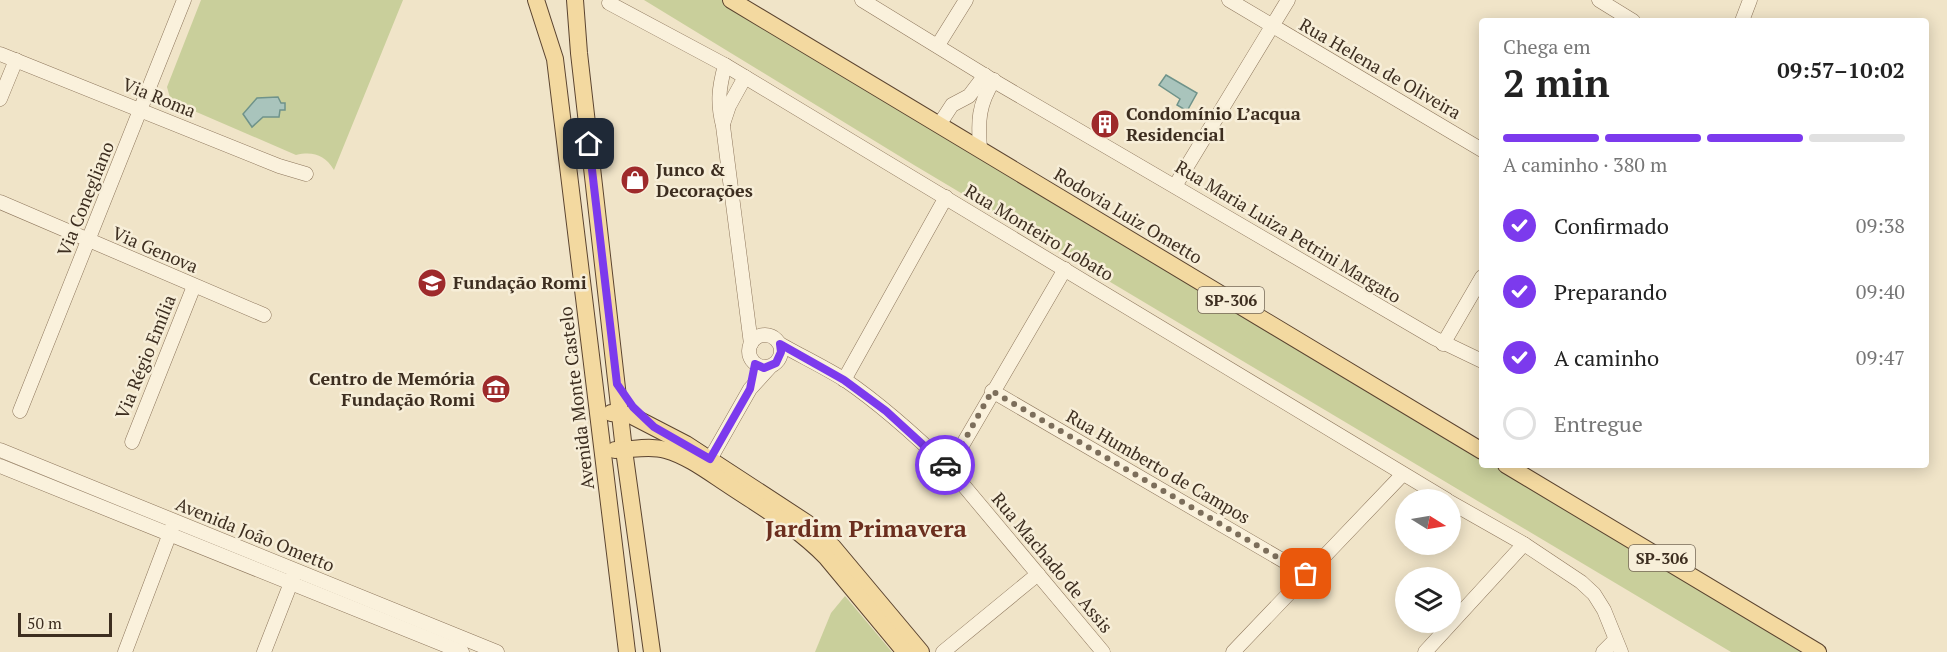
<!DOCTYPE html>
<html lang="pt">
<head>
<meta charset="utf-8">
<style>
  body { margin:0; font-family:"PT Serif",serif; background:#f6f6f6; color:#222; height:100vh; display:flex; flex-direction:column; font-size:22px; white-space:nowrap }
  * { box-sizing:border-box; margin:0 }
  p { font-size:20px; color:#767676 }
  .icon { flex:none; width:33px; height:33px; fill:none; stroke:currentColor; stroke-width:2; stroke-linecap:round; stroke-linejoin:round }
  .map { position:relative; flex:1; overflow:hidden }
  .sheet { position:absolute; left:1479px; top:18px; width:450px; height:450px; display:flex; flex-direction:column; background:#fff; border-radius:6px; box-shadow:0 3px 15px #0003 }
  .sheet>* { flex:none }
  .needle { width:39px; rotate:101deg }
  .controls { position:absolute; left:1395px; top:489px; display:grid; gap:12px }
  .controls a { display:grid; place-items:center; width:66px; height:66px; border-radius:50%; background:#fff; box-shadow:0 3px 15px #0003; font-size:30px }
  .scale { position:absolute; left:18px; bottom:15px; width:94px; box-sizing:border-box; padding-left:6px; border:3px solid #3d2e20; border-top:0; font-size:16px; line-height:21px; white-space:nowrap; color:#3d2e20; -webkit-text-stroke:4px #f7eed8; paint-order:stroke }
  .pin { position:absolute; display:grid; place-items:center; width:51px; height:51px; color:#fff; margin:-26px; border-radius:12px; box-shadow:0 3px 9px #0006 }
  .courier { position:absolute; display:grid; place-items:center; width:60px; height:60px; margin:-30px; border:4px solid #7c3aed; border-radius:50%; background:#fff; color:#222; box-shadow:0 2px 8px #0007 }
  .overview em { font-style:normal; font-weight:700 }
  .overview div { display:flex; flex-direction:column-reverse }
  .overview { display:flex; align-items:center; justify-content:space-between; height:102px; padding:0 24px }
  h1 { font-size:39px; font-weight:700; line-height:45px }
  .bar { display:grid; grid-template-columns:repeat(4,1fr); gap:9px 6px; align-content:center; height:72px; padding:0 24px }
  .bar i { height:8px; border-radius:4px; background:#e0e0e0 }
  .bar .active { background:#7c3aed }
  .bar p { grid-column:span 4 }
  ol { padding:0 24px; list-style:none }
  li { display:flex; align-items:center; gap:18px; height:66px }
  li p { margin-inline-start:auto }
  li .icon { padding:6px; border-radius:50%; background:#7c3aed; color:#fff; stroke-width:4 }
  li:last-child { color:#767676 }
  li i { width:33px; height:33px; border:3px solid #e0e0e0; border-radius:50% }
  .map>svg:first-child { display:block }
  .green { fill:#c9cf9b }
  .water { fill:#a9c4bc; stroke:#6f938a; stroke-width:1.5 }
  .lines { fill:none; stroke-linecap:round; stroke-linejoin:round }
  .minor-casing { stroke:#8d765c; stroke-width:15 }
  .major-casing { stroke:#5b4430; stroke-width:18 }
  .minor { stroke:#faf1dc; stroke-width:14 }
  .major { stroke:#f3d9a0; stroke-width:16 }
  .done { stroke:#7c6e5b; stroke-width:6; stroke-dasharray:0 10.8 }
  .route { stroke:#7c3aed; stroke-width:8 }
  .labels { text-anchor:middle; stroke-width:5; stroke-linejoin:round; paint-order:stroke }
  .shield { fill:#f7eed8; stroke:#756857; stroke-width:1.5 }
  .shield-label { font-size:16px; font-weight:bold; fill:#3d2e20 }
  .street-label { font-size:18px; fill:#3d2e20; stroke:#f7eed8 }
  .poi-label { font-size:18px; font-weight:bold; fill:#3d2e20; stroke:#f7eed8; text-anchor:start }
  .district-label { font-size:24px; font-weight:bold; fill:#6b2e1e; stroke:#f7eed8 }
</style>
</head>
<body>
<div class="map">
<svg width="1947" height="652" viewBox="0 0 1947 652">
  <rect width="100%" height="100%" fill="#f0e4c8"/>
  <g class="green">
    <path d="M201,0H403L334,170C325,155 313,151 296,155L171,101L167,87Z"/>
    <path d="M644,0H725L1482,457V465H1495L1802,652H1731L914,165Z"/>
    <path d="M845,596L892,652H815L831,613Z"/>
  </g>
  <g class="water">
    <path d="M1166,75L1197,93L1187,111L1177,105L1180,99L1159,85Z"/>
    <path d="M278,97L281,103H285V110H280L279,117H263L252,127L243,114L257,98Z"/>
  </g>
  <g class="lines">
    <g class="minor-casing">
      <g id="minor">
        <path d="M862,0L994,81L1434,338L1482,361"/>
        <path d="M1229,0L1482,150"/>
        <path d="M1599,0L1633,21"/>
        <path d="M609,3L725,65L1447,500"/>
        <path d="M1742,21L1750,0"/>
        <path d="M938,45L966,0"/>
        <path d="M0,54L279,166L306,174"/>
        <path d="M725,65C719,88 717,102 723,126L751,344"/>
        <path d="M0,99L16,60"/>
        <path d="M723,124L729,106L745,77"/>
        <path d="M939,125L952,105L969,96L985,75"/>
        <path d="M980,150C978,121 978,105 994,80"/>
        <path d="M1175,186L1288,0"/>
        <path d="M0,202L264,315"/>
        <circle cx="765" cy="351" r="16"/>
        <path d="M780,344C801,356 824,367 845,380C883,406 916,436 949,468L1103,652"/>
        <path d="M1443,344L1482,277"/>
        <path d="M844,380L946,197"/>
        <path d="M992,391L1306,574"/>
        <path d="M20,411L184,0"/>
        <path d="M132,442L194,286"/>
        <path d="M0,450L497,652"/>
        <path d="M0,466L462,652"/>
        <path d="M705,468L750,389L770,367"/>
        <path d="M949,468L1065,269"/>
        <path d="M1450,502L1524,544L1581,582L1594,594L1604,610L1621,652"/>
        <path d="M125,652L172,528"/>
        <path d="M264,652L294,575"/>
        <path d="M943,652L1038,574"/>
        <path d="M1233,652L1403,474"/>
        <path d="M1425,652L1524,544"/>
        <path d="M1603,652L1615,640"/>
      </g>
    </g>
    <g class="major-casing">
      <g id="major">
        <path d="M536,0L555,59L627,652"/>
        <path d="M575,0L579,53L624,450L652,652"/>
        <path d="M731,0L1482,451"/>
        <path d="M611,413L630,415L686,444L807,523L833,547L921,652"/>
        <path d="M615,450C632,450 649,445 666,450C688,456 710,473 730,486C763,508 798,528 826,557L905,652"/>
        <path d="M1506,465L1818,652"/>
      </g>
    </g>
    <use href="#minor" class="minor"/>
    <use href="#major" class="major"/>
  </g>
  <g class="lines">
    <path class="done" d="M945,465L949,468L992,391L1306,574"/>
    <path class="route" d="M589,144L617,384L633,407L654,427L710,459L750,389L755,364L764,368L776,363L781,352L780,344L844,380L886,411L945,465"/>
  </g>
  <defs>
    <g id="building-disc" transform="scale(1.5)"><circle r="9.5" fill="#9e2a2b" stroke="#f7eed8"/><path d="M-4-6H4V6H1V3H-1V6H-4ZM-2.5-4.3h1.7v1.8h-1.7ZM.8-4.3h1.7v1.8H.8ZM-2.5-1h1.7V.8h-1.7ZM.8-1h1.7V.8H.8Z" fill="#fff"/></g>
    <g id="shop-disc" transform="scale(1.5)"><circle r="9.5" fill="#9e2a2b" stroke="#f7eed8"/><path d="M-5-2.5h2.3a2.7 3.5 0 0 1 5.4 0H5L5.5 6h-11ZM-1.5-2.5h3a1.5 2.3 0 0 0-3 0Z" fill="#fff"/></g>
    <g id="school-disc" transform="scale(1.5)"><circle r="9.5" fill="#9e2a2b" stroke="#f7eed8"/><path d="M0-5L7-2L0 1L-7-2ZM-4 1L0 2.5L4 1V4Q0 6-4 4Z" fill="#fff"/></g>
    <g id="museum-disc" transform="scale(1.5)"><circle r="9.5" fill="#9e2a2b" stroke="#f7eed8"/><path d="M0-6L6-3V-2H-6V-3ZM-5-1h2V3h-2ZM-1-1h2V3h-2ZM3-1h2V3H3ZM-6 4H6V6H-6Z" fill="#fff"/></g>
  </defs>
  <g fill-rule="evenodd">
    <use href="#building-disc" x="1105" y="124"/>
    <use href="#shop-disc" x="635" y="180"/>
    <use href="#school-disc" x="432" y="283"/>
    <use href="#museum-disc" x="496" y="389"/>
  </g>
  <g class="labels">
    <g class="shield">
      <rect x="1198" y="287" width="66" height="26" rx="4.5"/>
      <rect x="1629" y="545" width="66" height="26" rx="4.5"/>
    </g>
    <g class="shield-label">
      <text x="1231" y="306">SP-306</text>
      <text x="1662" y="564">SP-306</text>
    </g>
    <g class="street-label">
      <text transform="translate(1380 69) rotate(30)" y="6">Rua Helena de Oliveira</text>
      <text transform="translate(159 98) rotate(22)" y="6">Via Roma</text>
      <text transform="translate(86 199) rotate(-68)" y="6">Via Conegliano</text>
      <text transform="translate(1128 216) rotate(31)" y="6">Rodovia Luiz Ometto</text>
      <text transform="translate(1288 232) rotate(31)" y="6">Rua Maria Luiza Petrini Margato</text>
      <text transform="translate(1039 233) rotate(31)" y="6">Rua Monteiro Lobato</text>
      <text transform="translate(155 250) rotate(23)" y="6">Via Genova</text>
      <text transform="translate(146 357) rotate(-68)" y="6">Via Régio Emília</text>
      <text transform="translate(577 398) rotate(-97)" y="6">Avenida Monte Castelo</text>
      <text transform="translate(1158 467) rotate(30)" y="6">Rua Humberto de Campos</text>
      <text transform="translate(255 535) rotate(22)" y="6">Avenida João Ometto</text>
      <text transform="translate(1052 563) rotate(50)" y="6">Rua Machado de Assis</text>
    </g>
    <g class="poi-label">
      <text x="1126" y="120">Condomínio L’acqua<tspan x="1126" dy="21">Residencial</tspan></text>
      <text x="656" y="176">Junco &amp;<tspan x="656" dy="21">Decorações</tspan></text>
      <text x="453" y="289">Fundação Romi</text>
      <text x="475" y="385" text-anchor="end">Centro de Memória<tspan x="475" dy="21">Fundação Romi</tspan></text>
    </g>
    <g class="district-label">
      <text x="866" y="537">Jardim Primavera</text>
    </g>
  </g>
</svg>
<div class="controls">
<a><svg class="needle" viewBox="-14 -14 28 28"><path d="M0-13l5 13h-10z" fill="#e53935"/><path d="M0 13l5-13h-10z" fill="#767676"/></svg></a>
<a><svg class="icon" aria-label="layers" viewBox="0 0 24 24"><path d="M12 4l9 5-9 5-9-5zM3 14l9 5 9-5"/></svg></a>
</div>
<div class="scale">50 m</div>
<div class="pin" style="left:1306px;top:574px;background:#ea580c"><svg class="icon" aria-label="bag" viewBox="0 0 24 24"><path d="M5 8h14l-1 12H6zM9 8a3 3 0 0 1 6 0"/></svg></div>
<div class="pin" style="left:589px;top:144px;background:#1f2937"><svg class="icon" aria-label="home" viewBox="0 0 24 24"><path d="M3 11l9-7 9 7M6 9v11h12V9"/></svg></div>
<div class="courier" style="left:945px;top:465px"><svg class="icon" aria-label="car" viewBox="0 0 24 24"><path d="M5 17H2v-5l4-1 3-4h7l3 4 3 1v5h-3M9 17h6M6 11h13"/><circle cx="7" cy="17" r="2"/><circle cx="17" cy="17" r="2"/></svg></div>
<section class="sheet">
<div class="overview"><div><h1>2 min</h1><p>Chega em</p></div><em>09:57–10:02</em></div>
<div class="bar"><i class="active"></i><i class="active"></i><i class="active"></i><i></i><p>A caminho · 380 m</p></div>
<ol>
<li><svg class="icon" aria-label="check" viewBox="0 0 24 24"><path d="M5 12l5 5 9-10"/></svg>Confirmado<p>09:38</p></li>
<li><svg class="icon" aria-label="check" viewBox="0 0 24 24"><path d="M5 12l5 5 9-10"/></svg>Preparando<p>09:40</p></li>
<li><svg class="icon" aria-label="check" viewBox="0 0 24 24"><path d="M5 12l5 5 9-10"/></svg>A caminho<p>09:47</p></li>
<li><i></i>Entregue</li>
</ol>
</section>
</div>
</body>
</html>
